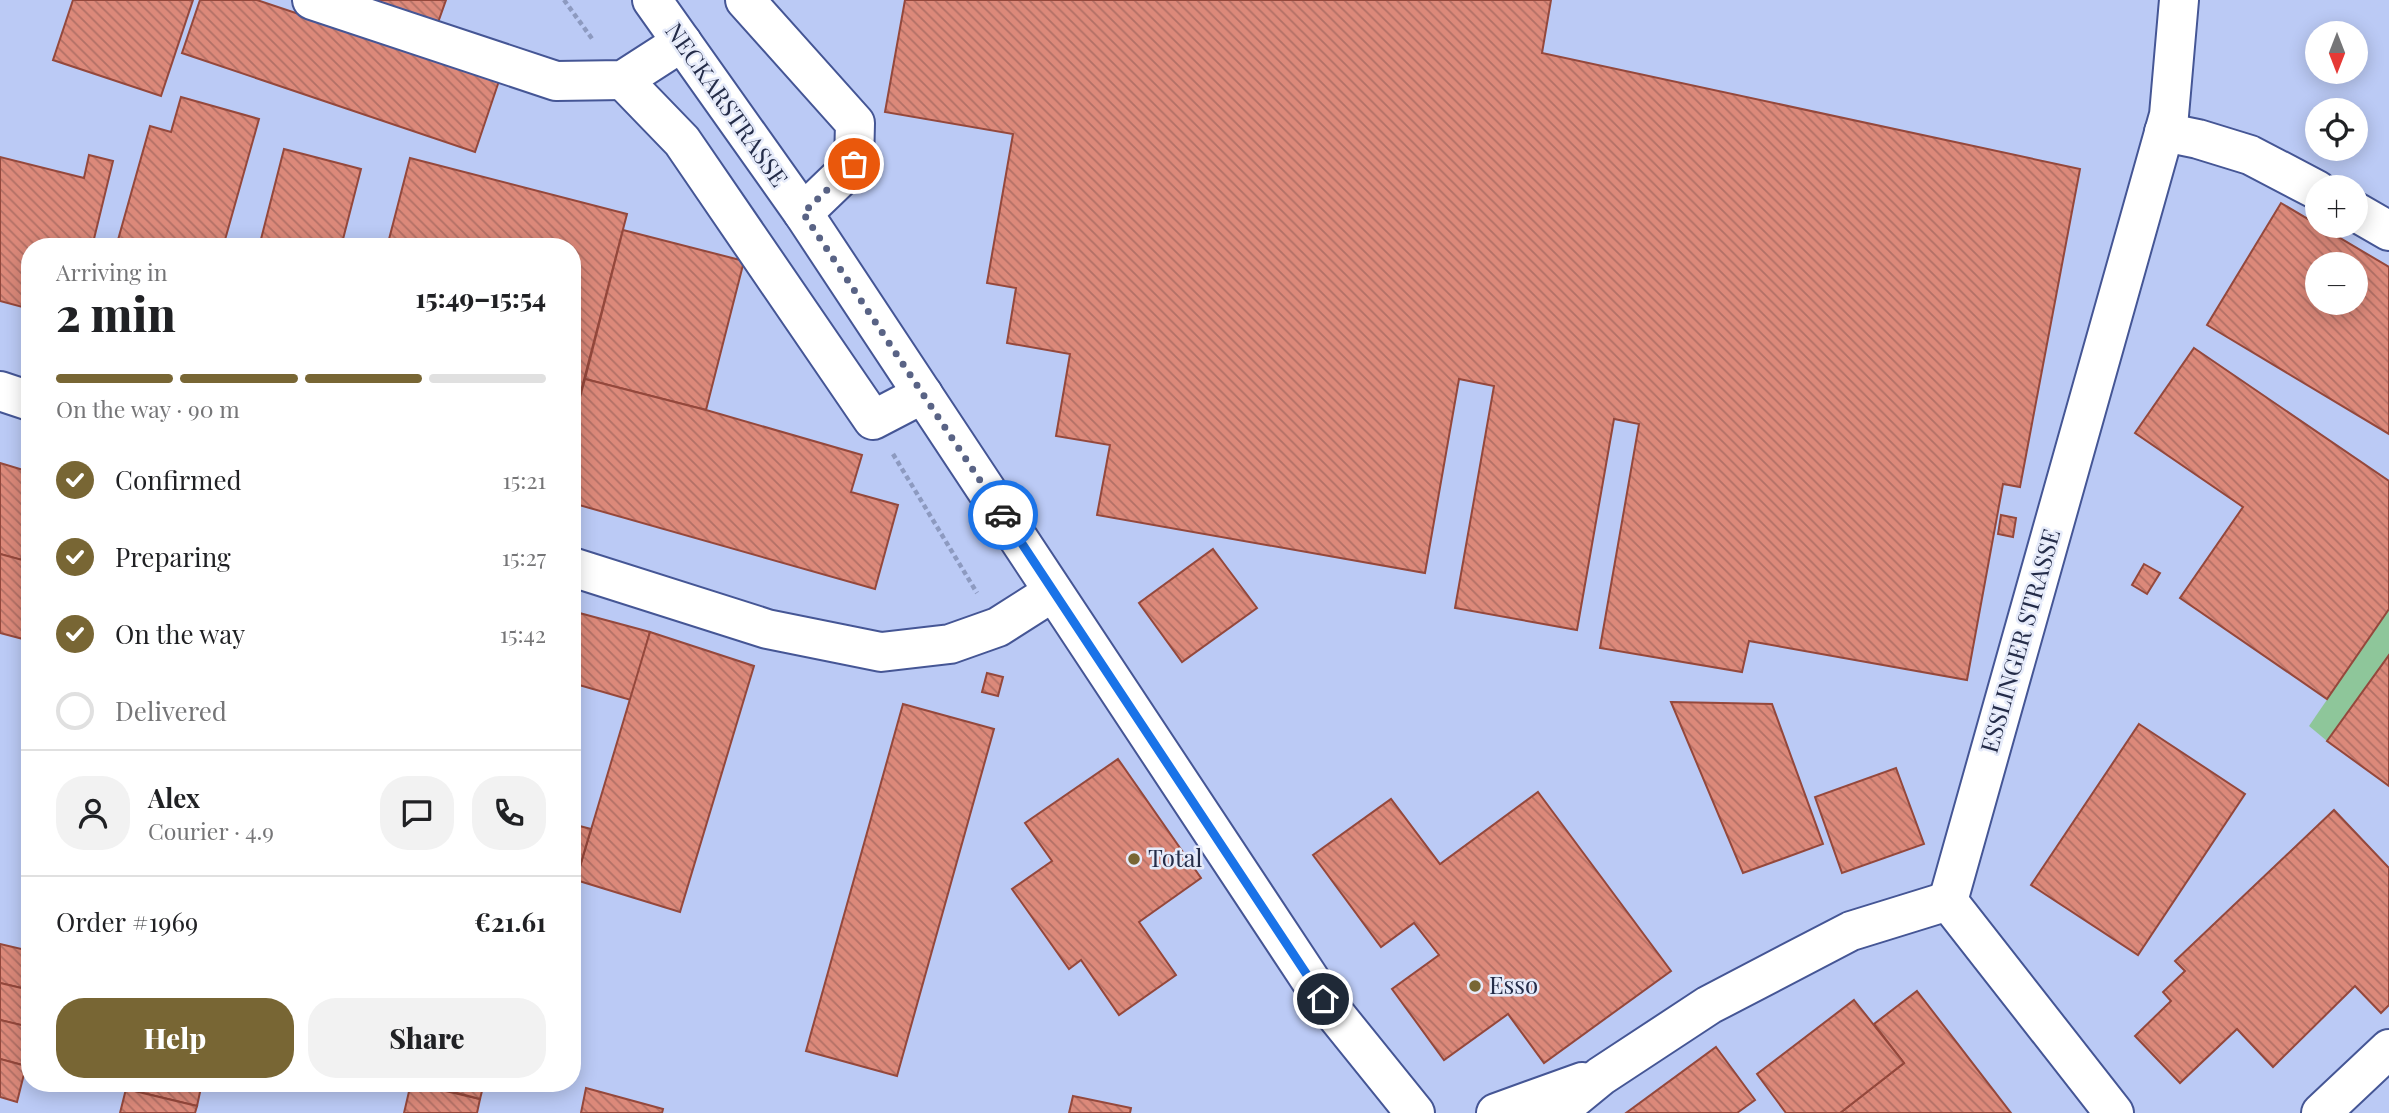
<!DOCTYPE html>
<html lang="en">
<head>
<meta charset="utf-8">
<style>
  body { margin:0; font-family:"Playfair Display",serif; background:#f2f2f2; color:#202124; height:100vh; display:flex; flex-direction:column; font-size:26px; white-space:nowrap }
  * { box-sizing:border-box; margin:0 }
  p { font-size:23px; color:#757577 }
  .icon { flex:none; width:38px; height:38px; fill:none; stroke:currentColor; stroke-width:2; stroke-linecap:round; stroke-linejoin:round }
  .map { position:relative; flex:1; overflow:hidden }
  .side { position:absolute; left:21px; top:238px; width:560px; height:854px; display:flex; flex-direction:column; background:#fff; border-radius:28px; box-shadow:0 4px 18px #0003 }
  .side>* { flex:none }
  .needle { width:46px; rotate:180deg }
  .buttons { position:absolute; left:2305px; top:21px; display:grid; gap:14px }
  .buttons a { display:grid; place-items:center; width:63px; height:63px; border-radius:50%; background:#fff; box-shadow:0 4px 18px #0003; font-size:35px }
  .pin { position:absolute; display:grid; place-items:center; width:60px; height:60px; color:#fff; margin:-30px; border:4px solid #fff; border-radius:50%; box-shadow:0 2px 7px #0007 }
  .courier { position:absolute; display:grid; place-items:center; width:70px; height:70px; margin:-35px; border:5px solid #1a73e8; border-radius:50%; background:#fff; color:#222; box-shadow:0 2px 9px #0007 }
  .overview em { font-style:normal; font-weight:800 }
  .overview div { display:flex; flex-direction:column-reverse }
  .overview { display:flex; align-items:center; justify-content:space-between; height:119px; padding:0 35px }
  h1 { font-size:46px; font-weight:800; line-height:52px }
  .bar { display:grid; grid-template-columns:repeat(4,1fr); gap:10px 7px; align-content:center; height:84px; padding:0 35px }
  .bar i { height:9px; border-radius:5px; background:#e0e0e0 }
  .bar .current { background:#786634 }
  .bar p { grid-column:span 4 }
  .line { display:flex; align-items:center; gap:18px; padding:0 35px; border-top:2px solid #e0e0e0 }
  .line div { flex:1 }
  .round { display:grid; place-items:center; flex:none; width:74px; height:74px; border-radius:28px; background:#f2f2f2 }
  ol { padding:0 35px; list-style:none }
  li { display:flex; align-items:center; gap:21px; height:77px }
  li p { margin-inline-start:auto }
  li .icon { padding:7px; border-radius:50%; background:#786634; color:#fff; stroke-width:4 }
  li:last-child { color:#757577 }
  li i { width:38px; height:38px; border:4px solid #e0e0e0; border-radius:50% }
  .primary-button { display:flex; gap:14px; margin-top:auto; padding:14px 35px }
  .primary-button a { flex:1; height:80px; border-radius:28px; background:#786634; color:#fff; font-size:28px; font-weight:800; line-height:80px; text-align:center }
  .primary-button a+a { background:#f2f2f2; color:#202124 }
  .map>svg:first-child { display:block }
  .grass { fill:#8ec69a }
  .building { fill:url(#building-back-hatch); stroke:#94483c; stroke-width:2; fill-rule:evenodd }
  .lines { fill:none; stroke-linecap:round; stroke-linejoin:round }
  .minor-casing { stroke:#455695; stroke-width:42 }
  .major-casing { stroke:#455695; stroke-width:42 }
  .path { stroke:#8d9ac0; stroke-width:4.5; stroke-dasharray:5 3.5; stroke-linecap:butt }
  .minor { stroke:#fff; stroke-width:38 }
  .major { stroke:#fff; stroke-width:38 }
  .done { stroke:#596385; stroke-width:7; stroke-dasharray:0 12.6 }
  .route { stroke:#1a73e8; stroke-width:9 }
  .poi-dot { fill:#786634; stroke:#e6ebfa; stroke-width:2.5 }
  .labels { text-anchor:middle; stroke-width:5; stroke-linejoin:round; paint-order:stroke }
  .street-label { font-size:24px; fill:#242c48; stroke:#e6ebfa }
  .poi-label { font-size:24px; fill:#242c48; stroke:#e6ebfa; text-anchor:start }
</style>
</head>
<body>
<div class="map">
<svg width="2389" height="1113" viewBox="0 0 2389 1113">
  <defs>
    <pattern id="building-back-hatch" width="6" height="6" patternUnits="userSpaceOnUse" patternTransform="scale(1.75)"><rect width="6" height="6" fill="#dc897a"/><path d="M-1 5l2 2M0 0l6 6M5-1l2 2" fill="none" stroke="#b27066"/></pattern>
  </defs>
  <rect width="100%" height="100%" fill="#bbcaf5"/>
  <path class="grass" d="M2389,609V655L2327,741L2309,726Z"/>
  <g class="building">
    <path d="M73,0H193L161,96L53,60Z"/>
    <path d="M200,0H257L499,81L475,152L182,53Z"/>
    <path d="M346,0H446L435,31Z"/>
    <path d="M905,0H1551L1542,53L2080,169L2020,487L2003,484L1967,680L1749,641L1742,672L1600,648L1639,424L1614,419L1577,630L1455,608L1494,386L1459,379L1425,573L1097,515L1110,445L1056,436L1070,354L1007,343L1016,288L987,283L1013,134L885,112Z"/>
    <path d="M181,97L259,119L223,247H116L150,126L171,132Z"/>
    <path d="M284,149L361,169L341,247H259Z"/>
    <path d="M89,155L113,161L92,247H30V309L0,301V157L84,178Z"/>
    <path d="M410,158L627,214L572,426V247H387Z"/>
    <path d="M2281,203L2389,267V434L2207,325ZM2317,264H2356V303H2317Z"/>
    <path d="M623,230L744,261L706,410L585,379Z"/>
    <path d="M2194,348L2389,481V609L2327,699L2180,598L2243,507L2135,433Z"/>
    <path d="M585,379L706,410L862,455L851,492L898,505L875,589L572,503V426Z"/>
    <path d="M0,463L30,472V493L23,515L30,517V531L21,560L0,554Z"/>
    <path d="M2001,515L2016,518L2013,537L1998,534Z"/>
    <path d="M1213,549L1257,608L1182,662L1139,603Z"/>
    <path d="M0,554L30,562V619L23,639L0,633Z"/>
    <path d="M2144,564L2160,573L2147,594L2132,585Z"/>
    <path d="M572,611L650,632L631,700L572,683Z"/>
    <path d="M650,632L754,666L680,912L576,880Z"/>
    <path d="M2389,655V786L2327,741Z"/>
    <path d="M987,673L1003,677L998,696L982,692Z"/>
    <path d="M1671,702L1772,704L1823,844L1743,873Z"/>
    <path d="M903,704L994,729L897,1076L806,1051Z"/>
    <path d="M2139,724L2245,794L2138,955L2031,885Z"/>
    <path d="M1118,759L1201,878L1139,922L1176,975L1119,1015L1081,960L1069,969L1012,889L1052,861L1025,823Z"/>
    <path d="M1896,768L1924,844L1842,873L1815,797Z"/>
    <path d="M1538,792L1671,971L1544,1063L1508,1014L1444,1060L1392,989L1439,955L1414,923L1381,947L1313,855L1391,799L1440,864Z"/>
    <path d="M2334,810L2389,868V1005L2381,1013L2355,986L2273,1067L2237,1029L2180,1083L2135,1036L2171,1001L2163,992L2185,971L2175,961Z"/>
    <path d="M572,824L591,829L572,893Z"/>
    <path d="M0,944L30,951V990L0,983Z"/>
    <path d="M0,983L30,990V1002L24,1026L0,1020Z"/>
    <path d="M1917,991L2011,1113H1840L1904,1063L1874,1024Z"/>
    <path d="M1854,1000L1904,1063L1840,1113H1786L1757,1074Z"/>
    <path d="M0,1020L30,1027V1051L26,1066L0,1059Z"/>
    <path d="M1716,1047L1755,1100L1737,1113H1626Z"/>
    <path d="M0,1059L26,1066L17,1102L0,1097Z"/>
    <path d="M128,1083H202L197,1106L126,1089Z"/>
    <path d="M263,1083H294L292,1090Z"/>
    <path d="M411,1083L480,1099L477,1113H404Z"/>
    <path d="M419,1083H484L480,1099Z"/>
    <path d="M586,1088L663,1109L662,1113H581Z"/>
    <path d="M126,1089L197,1106L195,1113H120Z"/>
    <path d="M1073,1096L1131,1108L1130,1113H1069Z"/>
  </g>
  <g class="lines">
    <g class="minor-casing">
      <g id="minor">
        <path d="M312,0L556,81L623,80L682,42"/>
        <path d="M745,0L855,123L854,164L803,213"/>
        <path d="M623,80L682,141L873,420L923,394"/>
        <path d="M2164,132L2198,139L2250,155L2317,190"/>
        <path d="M2356,212L2389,231"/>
        <path d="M0,391L30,401"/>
        <path d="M572,567L767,629L881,652L950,644L998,627L1053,592"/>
        <path d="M1948,901L2169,115L2179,0"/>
        <path d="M1948,901L2114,1113"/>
        <path d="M1496,1113L1582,1082"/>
        <path d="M1556,1113L1601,1076L1709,1005L1851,931L1948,901"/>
        <path d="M2321,1113L2389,1049"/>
      </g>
    </g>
    <g class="major-casing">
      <path id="major" d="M652,0L803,213L1323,999L1415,1113"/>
    </g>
    <g class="path">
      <path d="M564,0L593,40"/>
      <path d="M893,454L977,593"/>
    </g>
    <use href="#minor" class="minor"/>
    <use href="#major" class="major"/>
  </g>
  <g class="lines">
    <path class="done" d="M854,164L803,213L1003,515"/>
    <path class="route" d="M1003,515L1323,999"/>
  </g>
  <g class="poi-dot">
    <circle cx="1134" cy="859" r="7"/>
    <circle cx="1475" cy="986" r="7"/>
  </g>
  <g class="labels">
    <g class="street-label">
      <text transform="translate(726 105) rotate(55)" y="8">NECKARSTRASSE</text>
      <text transform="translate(2021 641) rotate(-74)" y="8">ESSLINGER STRASSE</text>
    </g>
    <g class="poi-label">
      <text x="1148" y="867">Total</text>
      <text x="1489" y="994">Esso</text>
    </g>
  </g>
</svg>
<div class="buttons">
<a><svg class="needle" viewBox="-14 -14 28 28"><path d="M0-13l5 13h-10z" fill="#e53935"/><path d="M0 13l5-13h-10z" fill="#757577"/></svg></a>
<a><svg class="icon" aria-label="locate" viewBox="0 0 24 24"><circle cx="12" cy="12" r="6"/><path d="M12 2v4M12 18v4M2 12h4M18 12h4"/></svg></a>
<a>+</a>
<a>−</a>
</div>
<div class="pin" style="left:854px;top:164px;background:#ea580c"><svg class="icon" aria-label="bag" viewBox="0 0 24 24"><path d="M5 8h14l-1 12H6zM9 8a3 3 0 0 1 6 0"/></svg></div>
<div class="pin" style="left:1323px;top:999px;background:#1f2937"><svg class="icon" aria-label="home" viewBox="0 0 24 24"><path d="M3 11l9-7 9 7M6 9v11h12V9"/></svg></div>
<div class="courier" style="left:1003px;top:515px"><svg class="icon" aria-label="car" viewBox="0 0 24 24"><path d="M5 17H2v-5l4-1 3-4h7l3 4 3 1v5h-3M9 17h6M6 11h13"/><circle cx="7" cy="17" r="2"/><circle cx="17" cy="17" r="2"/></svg></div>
<section class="side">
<div class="overview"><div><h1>2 min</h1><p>Arriving in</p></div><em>15:49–15:54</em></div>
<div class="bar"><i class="current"></i><i class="current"></i><i class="current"></i><i></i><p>On the way · 90 m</p></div>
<ol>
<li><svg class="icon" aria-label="check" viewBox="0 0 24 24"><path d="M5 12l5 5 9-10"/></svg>Confirmed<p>15:21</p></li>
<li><svg class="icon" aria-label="check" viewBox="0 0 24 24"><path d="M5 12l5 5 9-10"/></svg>Preparing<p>15:27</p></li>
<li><svg class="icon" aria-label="check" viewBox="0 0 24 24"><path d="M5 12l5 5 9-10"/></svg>On the way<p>15:42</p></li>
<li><i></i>Delivered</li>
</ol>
<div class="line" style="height:126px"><a class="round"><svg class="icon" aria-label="person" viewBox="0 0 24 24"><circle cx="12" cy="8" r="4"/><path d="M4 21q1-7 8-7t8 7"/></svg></a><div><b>Alex</b><p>Courier · 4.9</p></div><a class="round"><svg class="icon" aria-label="chat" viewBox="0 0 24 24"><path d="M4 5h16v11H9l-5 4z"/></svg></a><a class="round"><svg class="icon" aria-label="phone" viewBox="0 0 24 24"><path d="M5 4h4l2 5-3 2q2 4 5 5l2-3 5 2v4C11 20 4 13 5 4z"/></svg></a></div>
<div class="line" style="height:91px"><div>Order #1969</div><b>€21.61</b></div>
<div class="primary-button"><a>Help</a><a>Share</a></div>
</section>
</div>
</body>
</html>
